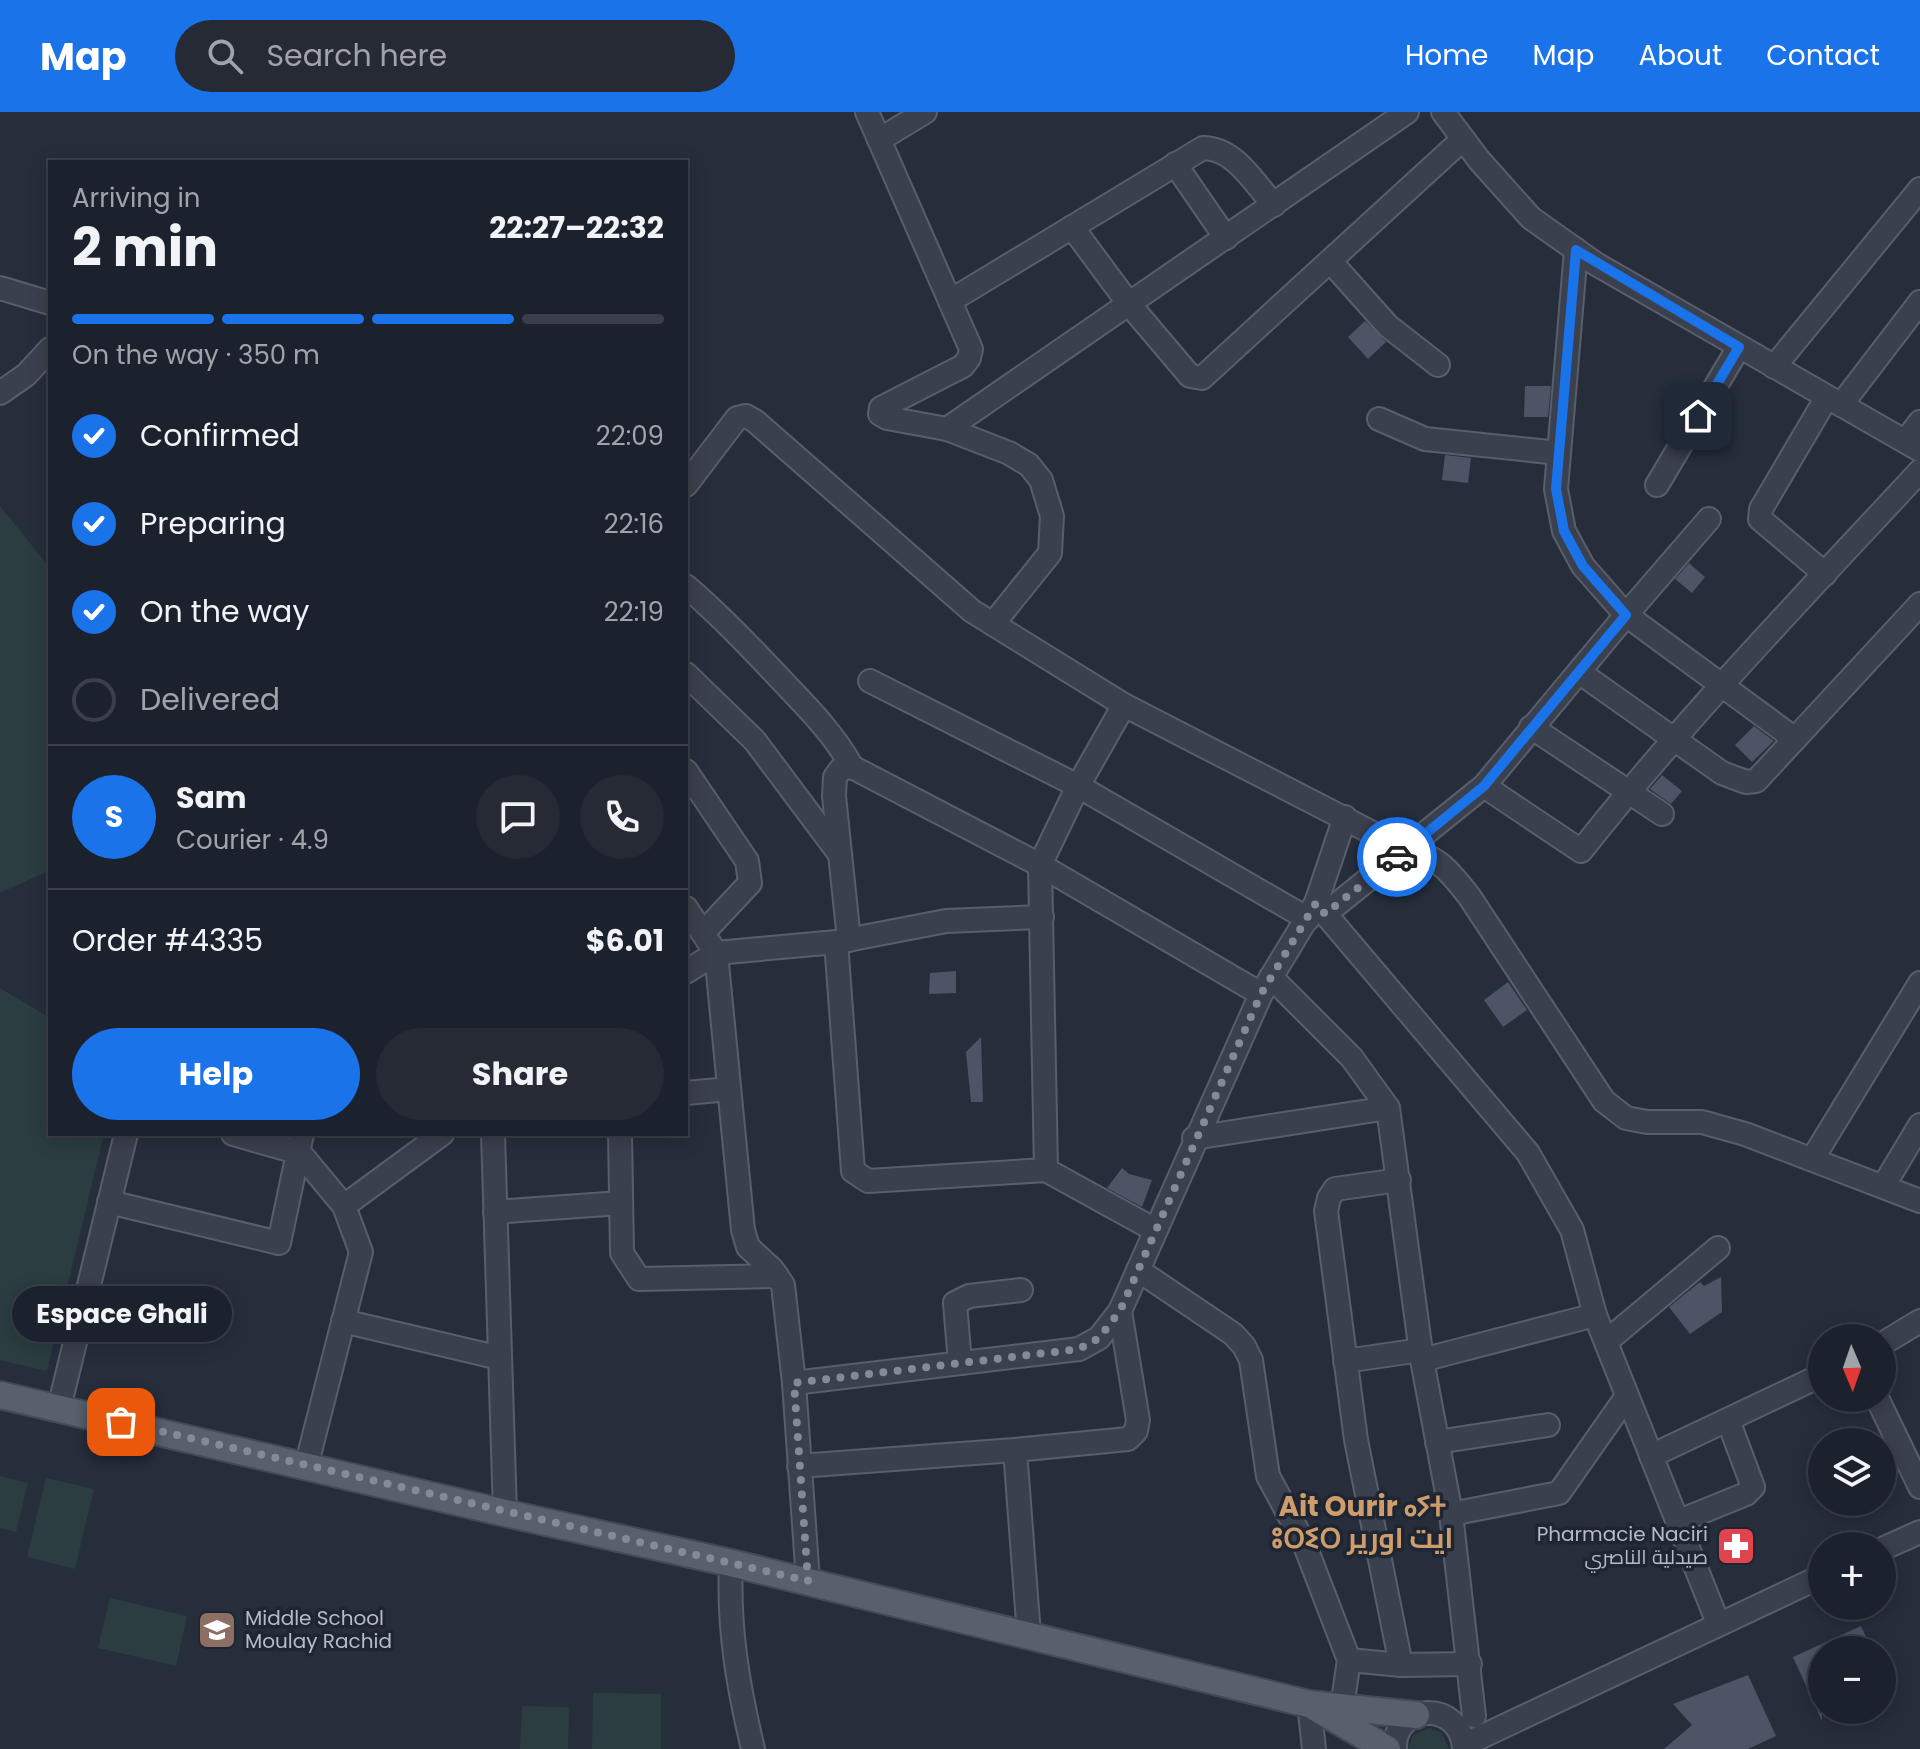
<!DOCTYPE html>
<html lang="en">
<head>
<meta charset="utf-8">
<style>
  body { margin:0; font-family:Poppins,Cairo,"Noto Sans Tifinagh",sans-serif; background:#252a35; color:#f1f3f6; height:100vh; display:flex; flex-direction:column; font-size:30px; white-space:nowrap }
  * { box-sizing:border-box; margin:0 }
  p { font-size:26px; color:#a0a4aa }
  .icon { flex:none; width:44px; height:44px; fill:none; stroke:currentColor; stroke-width:2; stroke-linecap:round; stroke-linejoin:round }
  .map { position:relative; flex:1; overflow:hidden }
  .drawer { position:absolute; left:48px; top:48px; width:640px; height:976px; display:flex; flex-direction:column; background:#1c222d; border-radius:0px; box-shadow:0 4px 20px #0003,0 0 0 2px #3a3f49 }
  .drawer>* { flex:none }
  .needle { width:52px; rotate:178deg }
  .buttons { position:absolute; left:1808px; top:1212px; display:grid; gap:16px }
  .buttons a { display:grid; place-items:center; width:88px; height:88px; border-radius:50%; background:#1c222d; box-shadow:0 4px 20px #0003,0 0 0 2px #3a3f49; font-size:40px }
  .pin { position:absolute; display:grid; place-items:center; width:68px; height:68px; color:#fff; margin:-34px; border-radius:16px; box-shadow:0 4px 12px #0006 }
  .courier { position:absolute; display:grid; place-items:center; width:80px; height:80px; margin:-40px; border:6px solid #1a73e8; border-radius:50%; background:#fff; color:#222; box-shadow:0 2px 10px #0007 }
  .bubble { position:absolute; height:56px; border-radius:28px; background:#1c222d; box-shadow:0 4px 20px #0003,0 0 0 2px #3a3f49; font-size:26px; font-weight:700; line-height:56px; text-align:center }
  .head em { font-style:normal; font-weight:700 }
  .head div { display:flex; flex-direction:column-reverse }
  .head { display:flex; align-items:center; justify-content:space-between; height:136px; padding:0 24px }
  h1 { font-size:52px; font-weight:700; line-height:60px }
  .bar { display:grid; grid-template-columns:repeat(4,1fr); gap:12px 8px; align-content:center; height:96px; padding:0 24px }
  .bar i { height:10px; border-radius:6px; background:#3a3f49 }
  .bar .selected { background:#1a73e8 }
  .bar p { grid-column:span 4 }
  .line { display:flex; align-items:center; gap:20px; padding:0 24px; border-top:2px solid #3a3f49 }
  .line div { flex:1 }
  .round { display:grid; place-items:center; flex:none; width:84px; height:84px; border-radius:42px; background:#252a35 }
  ol { padding:0 24px; list-style:none }
  li { display:flex; align-items:center; gap:24px; height:88px }
  li p { margin-inline-start:auto }
  li .icon { padding:8px; border-radius:50%; background:#1a73e8; color:#fff; stroke-width:4 }
  li:last-child { color:#a0a4aa }
  li i { width:44px; height:44px; border:4px solid #3a3f49; border-radius:50% }
  .button { display:flex; gap:16px; margin-top:auto; padding:16px 24px }
  .button a { flex:1; height:92px; border-radius:48px; background:#1a73e8; color:#fff; font-size:32px; font-weight:700; line-height:92px; text-align:center }
  .button a+a { background:#252a35; color:#f1f3f6 }
  header { display:flex; align-items:center; gap:48px; box-sizing:border-box; height:112px; padding:0 40px; background:#1a73e8; color:#fff }
  header strong { font-size:38px }
  nav { display:flex; gap:44px; margin-inline-start:auto; font-size:28px }
  .search { width:560px; height:72px; background:#252a35; display:flex; align-items:center; gap:20px; box-sizing:border-box; padding:0 28px; border-radius:44px; color:#a0a4aa; font-size:30px }
  .map>svg:first-child { display:block }
  .green { fill:#2b3d40 }
  .building { fill:#4c5465 }
  .lines { fill:none; stroke-linecap:round; stroke-linejoin:round }
  .minor-casing { stroke:#585e6b; stroke-width:26 }
  .major-casing { stroke:#434956; stroke-width:30 }
  .minor { stroke:#3a404d; stroke-width:22 }
  .major { stroke:#585f6d; stroke-width:26 }
  .done { stroke:#848a97; stroke-width:8; stroke-dasharray:0 14.4 }
  .route { stroke:#1a73e8; stroke-width:10 }
  .labels { text-anchor:middle; stroke-width:7; stroke-linejoin:round; paint-order:stroke }
  .poi-label { font-size:20px; fill:#b6bbc8; stroke:#1f2532; text-anchor:end }
  .district-label { font-size:28px; font-weight:bold; fill:#cd9e6b; stroke:#1f2532 }
</style>
</head>
<body>
<header>
<strong>Map</strong>
<div class="search"><svg class="icon" aria-label="search" viewBox="0 0 24 24"><circle cx="10" cy="10" r="6"/><path d="M15 15l6 6"/></svg>Search here</div>
<nav><a>Home</a><a>Map</a><a>About</a><a>Contact</a></nav>
</header>
<div class="map">
<svg width="1920" height="1637" viewBox="0 0 1920 1637">
  <rect width="100%" height="100%" fill="#262e3c"/>
  <g class="green">
    <path d="M0,394L50,456V758L0,781Z"/>
    <path d="M0,876L50,906V1022H104L47,1259L0,1248Z"/>
    <path d="M0,1364L28,1371L16,1420L0,1416Z"/>
    <path d="M46,1366L94,1377L75,1457L27,1445Z"/>
    <path d="M110,1486L187,1504L176,1554L98,1536Z"/>
    <path d="M593,1581L661,1582V1637H592Z"/>
    <path d="M522,1594L569,1595L568,1637H520Z"/>
    <path d="M1430,1616L1442,1621L1449,1637H1408L1413,1623Z"/>
  </g>
  <g class="building">
    <path d="M1365,209L1386,230L1368,247L1348,225Z"/>
    <path d="M1525,274H1551L1548,305H1524Z"/>
    <path d="M1445,343L1471,346L1468,371L1442,368Z"/>
    <path d="M1689,451L1705,465L1692,481L1675,467Z"/>
    <path d="M1754,614L1774,629L1752,650L1735,633Z"/>
    <path d="M1662,663L1682,679L1671,692L1650,677Z"/>
    <path d="M956,859V881L929,882L930,861Z"/>
    <path d="M1508,870L1527,898L1503,915L1484,888Z"/>
    <path d="M981,925L983,990H971L966,940Z"/>
    <path d="M1122,1056L1129,1062L1152,1068L1142,1095L1107,1076Z"/>
    <path d="M1721,1165L1722,1200L1690,1222L1669,1195L1700,1170L1704,1174Z"/>
    <path d="M1861,1514L1872,1538H1822V1609L1793,1545Z"/>
    <path d="M1748,1563L1776,1624L1748,1637H1664L1692,1613L1673,1592Z"/>
  </g>
  <g class="lines">
    <g class="minor-casing">
      <g id="minor">
        <path d="M867,0L971,237L969,246L963,254L881,296L880,302L887,306L947,317L1009,341L1029,353L1041,368L1052,404L1050,441L993,512"/>
        <path d="M1443,0L1479,48L1531,106L1596,152L1920,338"/>
        <path d="M879,28L925,0"/>
        <path d="M1175,52L1226,126"/>
        <path d="M1072,115L1129,192L1190,264L1202,266L1463,27"/>
        <path d="M1331,150L1388,214L1438,253"/>
        <path d="M0,176L50,191"/>
        <path d="M950,189L1203,36C1235,36 1254,71 1274,93"/>
        <path d="M1774,255L1920,77"/>
        <path d="M0,281L26,263L50,237"/>
        <path d="M1841,293L1920,190"/>
        <path d="M1379,307L1425,327L1559,341"/>
        <path d="M947,317L1407,0"/>
        <path d="M1905,329L1920,310"/>
        <path d="M686,373L737,306L746,304L755,309L972,499L1124,593L1390,730C1436,748 1437,743 1469,784L1604,989L1626,1006L1647,1010H1702L1745,1022L1920,1089"/>
        <path d="M1657,373L1739,235"/>
        <path d="M1709,407L1626,503L1795,627"/>
        <path d="M1825,462L1760,407L1761,397L1827,285"/>
        <path d="M686,474C722,505 754,539 787,574C811,599 835,624 852,655"/>
        <path d="M1579,560L1722,661L1746,670L1756,669L1920,492"/>
        <path d="M686,562L755,629L838,740"/>
        <path d="M870,569L1078,674L1308,807"/>
        <path d="M1531,615L1662,702"/>
        <path d="M686,659L747,749L750,771L703,821"/>
        <path d="M1484,674L1581,739C1686,606 1804,484 1920,359"/>
        <path d="M1316,791L1528,1041L1572,1118L1595,1203L1718,1511"/>
        <path d="M686,796L716,841L743,1118L748,1135L772,1157L783,1173L794,1271L808,1469"/>
        <path d="M1325,802L1484,674L1626,503L1583,454L1564,419L1556,377L1576,138"/>
        <path d="M849,828L834,684L835,665L841,657L852,655L1040,753L1261,882"/>
        <path d="M837,830L946,809L1042,805"/>
        <path d="M686,860L716,841L836,830L853,1059L868,1069L1046,1058L1155,1118"/>
        <path d="M1271,865L1352,946L1388,996L1422,1248L1451,1402L1474,1604"/>
        <path d="M686,981L729,977"/>
        <path d="M233,1022L300,1041L344,1094L361,1140L306,1355"/>
        <path d="M493,1022L505,1401"/>
        <path d="M620,1022L622,1141L639,1167L777,1164"/>
        <path d="M1194,1026L1388,996"/>
        <path d="M1813,1046L1920,871"/>
        <path d="M1046,1058L1040,753L1078,674L1124,593"/>
        <path d="M1399,1068L1335,1077L1329,1086L1326,1099L1356,1328L1401,1553"/>
        <path d="M1884,1073L1920,1013"/>
        <path d="M109,1090L279,1131L302,1022"/>
        <path d="M344,1094L442,1022"/>
        <path d="M495,1100L621,1091"/>
        <path d="M1138,1158L1233,1222L1244,1234L1251,1248L1268,1364L1304,1431L1349,1548L1342,1595"/>
        <path d="M343,1209L500,1246"/>
        <path d="M1607,1229L1718,1136"/>
        <path d="M1882,1232L1920,1209"/>
        <path d="M1422,1248L1595,1203"/>
        <path d="M1345,1249L1421,1238"/>
        <path d="M960,1251L955,1191L969,1184L1021,1178"/>
        <path d="M794,1271L1079,1237L1099,1226L1120,1199L1261,882L1316,791L1345,705"/>
        <path d="M1877,1286L1920,1375"/>
        <path d="M59,1296L126,1022"/>
        <path d="M1437,1330L1548,1313"/>
        <path d="M1651,1344L1822,1263"/>
        <path d="M799,1354L1015,1338"/>
        <path d="M1451,1402L1559,1381L1627,1284"/>
        <path d="M1677,1410L1746,1382L1753,1375L1728,1308"/>
        <path d="M1882,1437L1920,1420"/>
        <path d="M731,1451C728,1516 738,1574 753,1637"/>
        <path d="M1029,1523L1015,1338L1128,1327L1136,1319L1138,1308L1120,1199"/>
        <path d="M1349,1548L1401,1553L1470,1552"/>
        <path d="M1309,1592L1314,1637"/>
        <path d="M1464,1633L1822,1464"/>
        <path d="M1395,1637C1393,1591 1461,1587 1464,1637"/>
      </g>
    </g>
    <g class="major-casing">
      <g id="major">
        <path d="M0,1283L505,1401L731,1451L1309,1592L1416,1603"/>
        <path d="M1316,1596L1387,1637"/>
      </g>
    </g>
    <use href="#minor" class="minor"/>
    <use href="#major" class="major"/>
  </g>
  <g class="lines">
    <path class="done" d="M121,1310L808,1469L794,1271L1079,1237L1099,1226L1120,1199L1261,882L1316,791L1325,802L1397,745"/>
    <path class="route" d="M1397,745L1484,674L1626,503L1583,454L1564,419L1556,377L1576,138L1739,235L1698,304"/>
  </g>
  <defs>
    <g id="pharmacy-square" transform="scale(2)"><rect x="-9" y="-9" width="18" height="18" rx="4" fill="#e0444e" stroke="#1f2532"/><path d="M-2-6h4v4h4v4h-4v4h-4v-4h-4v-4h4Z" fill="#fff"/></g>
    <g id="school-square" transform="scale(2)"><rect x="-9" y="-9" width="18" height="18" rx="4" fill="#8d6e63" stroke="#1f2532"/><path d="M0-5L7-2L0 1L-7-2ZM-4 1L0 2.5L4 1V4Q0 6-4 4Z" fill="#fff"/></g>
  </defs>
  <g fill-rule="evenodd">
    <use href="#pharmacy-square" x="1736" y="1434"/>
    <use href="#school-square" x="217" y="1518"/>
  </g>
  <g class="labels">
    <g class="poi-label">
      <text x="1708" y="1429">Pharmacie Naciri<tspan x="1708" dy="23">صيدلية الناصري</tspan></text>
      <text x="245" y="1513" text-anchor="start">Middle School<tspan x="245" dy="23">Moulay Rachid</tspan></text>
    </g>
    <g class="district-label">
      <text x="1362" y="1404">Ait Ourir ⴰⵢⵜ<tspan x="1362" dy="32">ⵓⵔⵉⵔ ايت اورير</tspan></text>
    </g>
  </g>
</svg>
<div class="buttons">
<a><svg class="needle" viewBox="-14 -14 28 28"><path d="M0-13l5 13h-10z" fill="#e53935"/><path d="M0 13l5-13h-10z" fill="#a0a4aa"/></svg></a>
<a><svg class="icon" aria-label="layers" viewBox="0 0 24 24"><path d="M12 4l9 5-9 5-9-5zM3 14l9 5 9-5"/></svg></a>
<a>+</a>
<a>−</a>
</div>
<div class="pin" style="left:121px;top:1310px;background:#ea580c"><svg class="icon" aria-label="bag" viewBox="0 0 24 24"><path d="M5 8h14l-1 12H6zM9 8a3 3 0 0 1 6 0"/></svg></div>
<div class="pin" style="left:1698px;top:304px;background:#1f2937"><svg class="icon" aria-label="home" viewBox="0 0 24 24"><path d="M3 11l9-7 9 7M6 9v11h12V9"/></svg></div>
<div class="courier" style="left:1397px;top:745px"><svg class="icon" aria-label="car" viewBox="0 0 24 24"><path d="M5 17H2v-5l4-1 3-4h7l3 4 3 1v5h-3M9 17h6M6 11h13"/><circle cx="7" cy="17" r="2"/><circle cx="17" cy="17" r="2"/></svg></div>
<div class="bubble" style="left:12px;top:1174px;width:220px">Espace Ghali</div>
<section class="drawer">
<div class="head"><div><h1>2 min</h1><p>Arriving in</p></div><em>22:27–22:32</em></div>
<div class="bar"><i class="selected"></i><i class="selected"></i><i class="selected"></i><i></i><p>On the way · 350 m</p></div>
<ol>
<li><svg class="icon" aria-label="check" viewBox="0 0 24 24"><path d="M5 12l5 5 9-10"/></svg>Confirmed<p>22:09</p></li>
<li><svg class="icon" aria-label="check" viewBox="0 0 24 24"><path d="M5 12l5 5 9-10"/></svg>Preparing<p>22:16</p></li>
<li><svg class="icon" aria-label="check" viewBox="0 0 24 24"><path d="M5 12l5 5 9-10"/></svg>On the way<p>22:19</p></li>
<li><i></i>Delivered</li>
</ol>
<div class="line" style="height:144px"><b class="round" style="background:#1a73e8;color:#fff">S</b><div><b>Sam</b><p>Courier · 4.9</p></div><a class="round"><svg class="icon" aria-label="chat" viewBox="0 0 24 24"><path d="M4 5h16v11H9l-5 4z"/></svg></a><a class="round"><svg class="icon" aria-label="phone" viewBox="0 0 24 24"><path d="M5 4h4l2 5-3 2q2 4 5 5l2-3 5 2v4C11 20 4 13 5 4z"/></svg></a></div>
<div class="line" style="height:104px"><div>Order #4335</div><b>$6.01</b></div>
<div class="button"><a>Help</a><a>Share</a></div>
</section>
</div>
</body>
</html>
